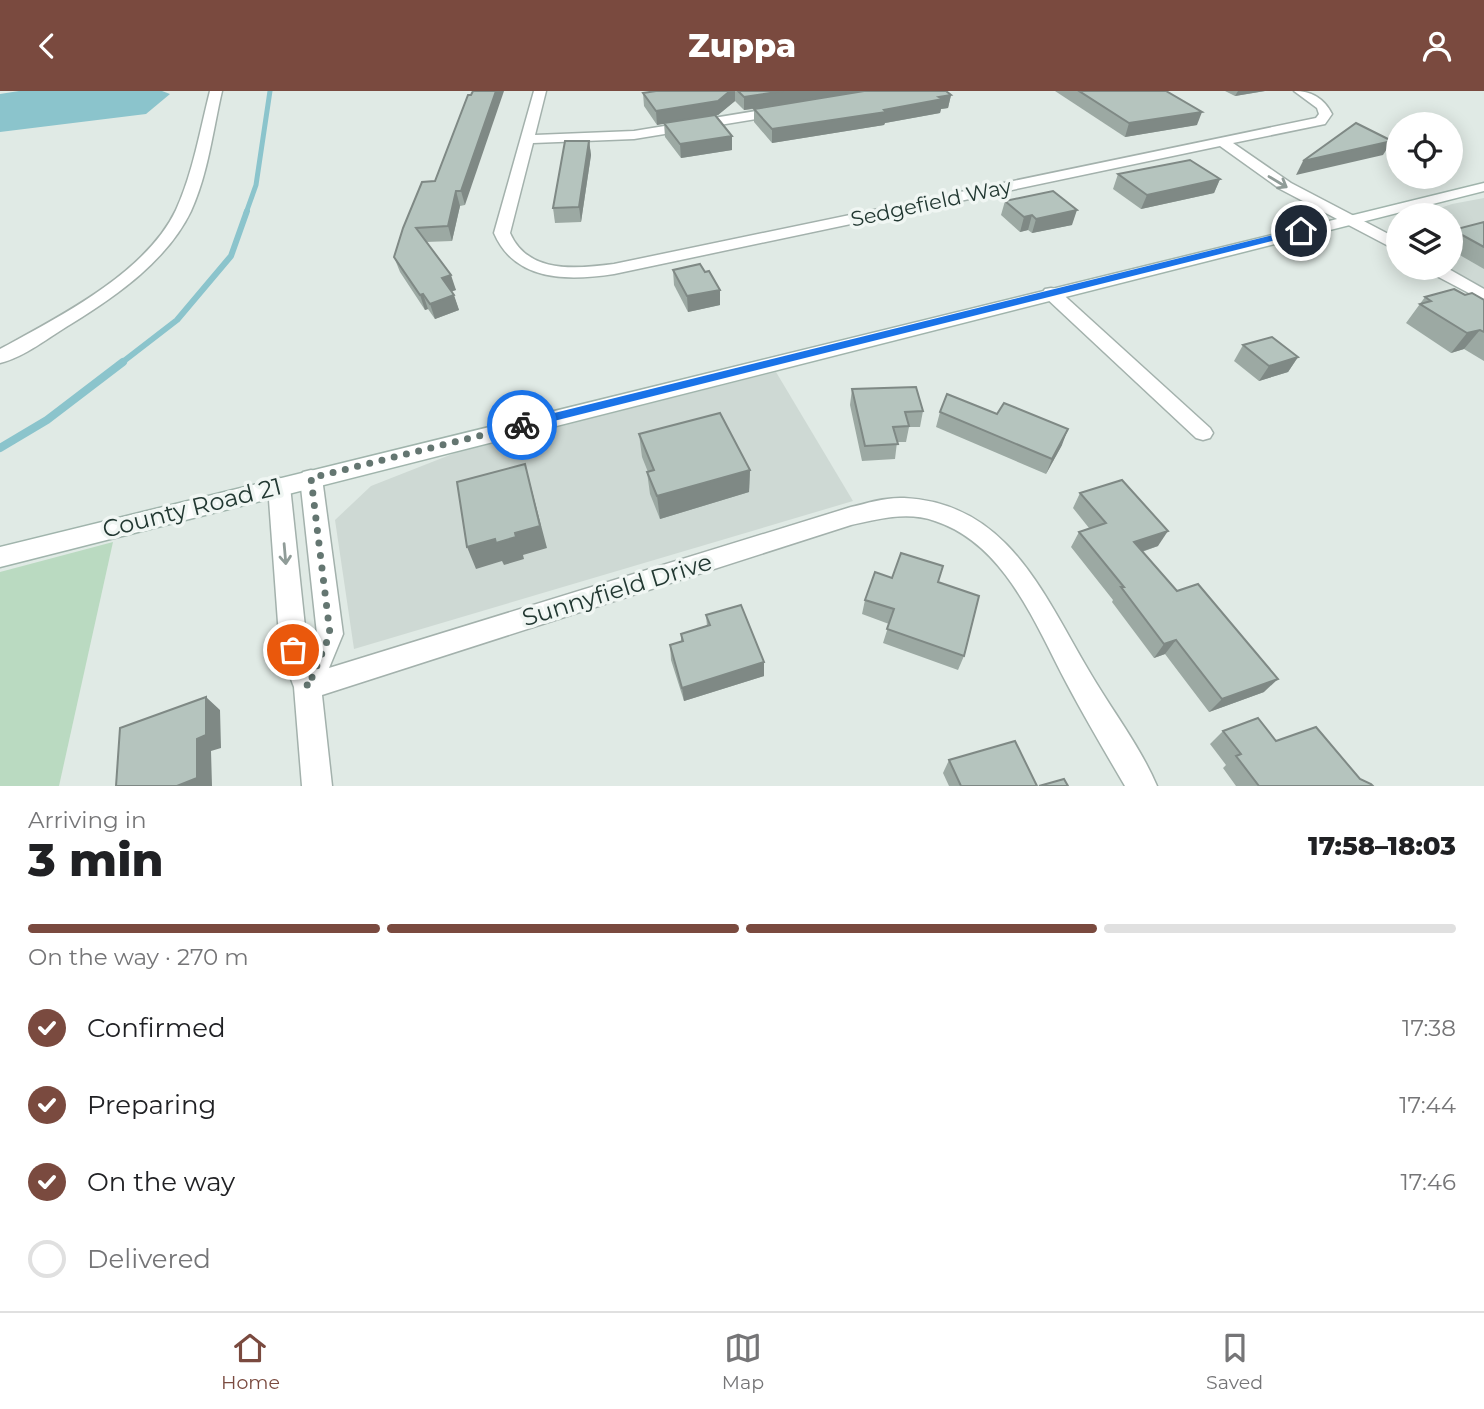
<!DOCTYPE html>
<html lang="en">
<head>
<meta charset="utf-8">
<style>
  body { margin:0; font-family:Montserrat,sans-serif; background:#f2f2f2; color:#202124; height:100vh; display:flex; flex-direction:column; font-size:26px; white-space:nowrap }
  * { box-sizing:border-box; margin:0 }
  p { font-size:23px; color:#757577 }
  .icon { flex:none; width:38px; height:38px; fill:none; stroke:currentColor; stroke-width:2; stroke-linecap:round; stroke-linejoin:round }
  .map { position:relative; height:695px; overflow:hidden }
  .side { display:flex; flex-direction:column; background:#fff; flex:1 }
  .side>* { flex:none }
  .buttons { position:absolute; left:1386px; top:21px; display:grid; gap:14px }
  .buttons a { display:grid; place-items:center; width:77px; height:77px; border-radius:50%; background:#fff; box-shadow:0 4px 18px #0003; font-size:35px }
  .pin { position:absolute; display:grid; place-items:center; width:60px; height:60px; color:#fff; margin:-30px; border:4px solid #fff; border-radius:50%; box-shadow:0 2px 7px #0007 }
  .courier { position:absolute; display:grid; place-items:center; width:70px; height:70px; margin:-35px; border:5px solid #1a73e8; border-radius:50%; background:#fff; color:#222; box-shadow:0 2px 9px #0007 }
  .summary em { font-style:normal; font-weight:800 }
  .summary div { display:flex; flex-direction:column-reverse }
  .summary { display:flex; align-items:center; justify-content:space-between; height:119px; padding:0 28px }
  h1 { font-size:46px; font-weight:800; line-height:52px }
  .bar { display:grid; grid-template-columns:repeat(4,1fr); gap:10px 7px; align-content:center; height:84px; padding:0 28px }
  .bar i { height:9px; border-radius:5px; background:#e0e0e0 }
  .bar .on { background:#7a4a3f }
  .bar p { grid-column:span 4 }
  ol { padding:0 28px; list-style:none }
  li { display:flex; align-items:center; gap:21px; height:77px }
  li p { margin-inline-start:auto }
  li .icon { padding:7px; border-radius:50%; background:#7a4a3f; color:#fff; stroke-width:4 }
  li:last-child { color:#757577 }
  li i { width:38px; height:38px; border:4px solid #e0e0e0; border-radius:50% }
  header { display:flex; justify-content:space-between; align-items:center; height:91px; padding:0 28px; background:#7a4a3f; color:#fff; font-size:32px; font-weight:800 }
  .menu { display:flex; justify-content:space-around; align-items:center; height:98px; border-top:2px solid #e0e0e0; background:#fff; font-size:19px; color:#757577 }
  .menu a { display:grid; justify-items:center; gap:4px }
  .menu .on { color:#7a4a3f }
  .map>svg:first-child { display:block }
  .built { fill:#ced9d4 }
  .green { fill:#badac1 }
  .water { fill:#8bc4cc }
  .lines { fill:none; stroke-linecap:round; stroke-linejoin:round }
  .stream-far2 { stroke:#8bc4cc; stroke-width:5 }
  .stream-far1 { stroke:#8bc4cc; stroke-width:6 }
  .stream { stroke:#8bc4cc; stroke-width:8 }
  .street-casing { stroke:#a3b1ac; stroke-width:3 }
  .secondary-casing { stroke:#a0b4ac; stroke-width:3 }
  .street { fill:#fff; fill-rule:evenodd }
  .secondary { fill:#fff; fill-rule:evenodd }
  .wall { fill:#9ca9a3 }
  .shaded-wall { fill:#7f8985 }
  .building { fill:#b5c4be; stroke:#7f8985; stroke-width:2 }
  .oneway { stroke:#909c98 }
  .route { fill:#1a73e8 }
  .done { stroke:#647671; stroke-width:7; stroke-dasharray:0 12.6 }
  .labels { text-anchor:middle; stroke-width:7; stroke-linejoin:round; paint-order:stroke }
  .far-street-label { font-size:21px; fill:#223832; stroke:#f0f6f3 }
  .street-label { font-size:24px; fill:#223832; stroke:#f0f6f3 }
</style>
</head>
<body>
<header><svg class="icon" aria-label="back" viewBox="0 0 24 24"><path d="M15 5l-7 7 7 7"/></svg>Zuppa<svg class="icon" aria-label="person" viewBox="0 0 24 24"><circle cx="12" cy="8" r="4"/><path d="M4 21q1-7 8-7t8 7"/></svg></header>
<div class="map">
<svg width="1484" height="695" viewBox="0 0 1484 695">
  <rect width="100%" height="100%" fill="#e0eae5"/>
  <g class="built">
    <path d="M1484,107V198L1448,177H1451V124H1419L1452,113Z"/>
    <path d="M776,281L853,410L354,558L335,429L371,395L460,360Z"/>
  </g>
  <path class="green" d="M113,451L59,695H0V481Z"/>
  <path class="water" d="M19,0H162L170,3L146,23L0,41V3Z"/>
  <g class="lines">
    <path class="stream-far2" d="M246,122L256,94L270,0"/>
    <path class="stream-far1" d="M120,273L177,229L231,165L247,120"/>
    <path class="stream" d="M0,357L47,329L123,271"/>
    <g class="street-casing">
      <g id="street">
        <path d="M210,0H222C213,39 208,83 191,120C167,170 116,205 71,233C49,246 25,266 0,272V258C59,226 146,182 176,119C193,82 200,39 210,0Z"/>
        <path d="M534,0H546L535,44L634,40L780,16L786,20L780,24L634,48L533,52L510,142C528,183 576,178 614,173L1316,27L1319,23L1317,17L1294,0C1311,0 1324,7 1332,23L1325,33L1233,52L1291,92L1398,148V160L1280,98L1220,55L614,183C568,190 515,191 494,142Z"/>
        <path d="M1427,177H1447L1484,198V210L1429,181Z"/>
        <path d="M1051,197L1057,198L1210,337L1213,342L1210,347L1203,349L1196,347L1045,206L1042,202L1045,198Z"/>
        <path d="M311,379L319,381L322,387L343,543L329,577L851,416C868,412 886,406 904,407C1008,412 1043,503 1089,580C1111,618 1140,655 1157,695H1125C1105,661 1085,627 1067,593C1035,533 1005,453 935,430C907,420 879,428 851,434L322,604L332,695H302L294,596L280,559L268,395L271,389L279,387L287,389L290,395L308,564L317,543L300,387L303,381Z"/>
      </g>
    </g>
    <g class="secondary-casing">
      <path id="secondary" d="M1484,92V100L0,476V456Z"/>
    </g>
    <use href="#street" class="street"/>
    <use href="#secondary" class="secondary"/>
  </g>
  <g class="wall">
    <path d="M656,0H864L951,4L948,17L941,18L940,22L885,32L884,34L772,52L754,31V18L744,19L735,10L718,24H715L732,45V59L681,67L665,46L664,32L657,34L644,15L643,2Z"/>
    <path d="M1055,0H1166L1197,34L1125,46Z"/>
    <path d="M1225,0H1265L1235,5Z"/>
    <path d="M468,4L465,114L460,115L452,150L426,151L456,199L452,200L459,219L435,228L428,218L425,219L400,181L394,166L435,90Z"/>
    <path d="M589,50L591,64L581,131L555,132L553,117Z"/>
    <path d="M1118,83L1220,88L1214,102L1141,118L1113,98Z"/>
    <path d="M1005,110L1072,134L1032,142L1028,139L1020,141L1001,124Z"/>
    <path d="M1484,131V178L1451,159V143L1453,139Z"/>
    <path d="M673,179L720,214L688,221L674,194Z"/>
    <path d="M1465,204L1484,209V270L1464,258L1451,262L1406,232L1425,206Z"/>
    <path d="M1243,254L1298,266L1288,281L1259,290L1234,270Z"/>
    <path d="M852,298L923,320L920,336H909L906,351H897L895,368L862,370L850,314Z"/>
    <path d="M940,321L997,323L1062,354L1046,383L936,336Z"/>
    <path d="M639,343L750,379L749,401L660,428L650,403L647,381H648L642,366Z"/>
    <path d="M1080,402L1158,455L1142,461L1264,601L1209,621L1165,563L1154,567L1112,511L1113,509L1071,456L1079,441L1089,437L1073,417Z"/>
    <path d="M892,487L938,491L964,565L958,579L883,552L889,533L862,523L865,509Z"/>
    <path d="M706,524L764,585L684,610L671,569L670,554L681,551V543L707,535Z"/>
    <path d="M1223,640L1276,650L1373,695H1236L1223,677L1226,674L1210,653Z"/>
    <path d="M949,669L1037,695H949L943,682Z"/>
  </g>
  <g class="shaded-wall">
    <path d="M496,0H504L465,114L461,100Z"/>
    <path d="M730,0H735V10L718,24L657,34L656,20Z"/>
    <path d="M783,0H864L744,19V6Z"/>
    <path d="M1238,0H1265L1235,5Z"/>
    <path d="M951,4L948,17L941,18L940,22L885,32L884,34L772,52V38L884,19Z"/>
    <path d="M1202,21L1197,34L1125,46L1129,32Z"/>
    <path d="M732,45V59L681,67L680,53Z"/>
    <path d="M589,50L591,64L581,131L579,116Z"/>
    <path d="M1392,50L1383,64L1296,84L1303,70Z"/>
    <path d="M1220,88L1214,102L1141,118L1147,104Z"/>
    <path d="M456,100L460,115L452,150L448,135Z"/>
    <path d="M1077,119L1072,134L1032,142L1036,128Z"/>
    <path d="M1032,124L1028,139L1020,141L1024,126Z"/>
    <path d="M451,184L456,199L447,202L442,187Z"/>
    <path d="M720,199V214L688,221L687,205Z"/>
    <path d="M423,203L428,218L425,219L420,204Z"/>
    <path d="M454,204L459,219L435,228L430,213Z"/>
    <path d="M1480,239L1464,258L1451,262L1467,242Z"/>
    <path d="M1298,266L1288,281L1259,290L1269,275Z"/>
    <path d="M1068,338L1062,354L1046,383L1052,368Z"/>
    <path d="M525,373L547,457L523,464L524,468L504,474L502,470L476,478L467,456Z"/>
    <path d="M750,379L749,401L660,428L657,405Z"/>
    <path d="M1168,440L1158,455L1125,466L1134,451Z"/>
    <path d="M1176,549L1165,563L1154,567L1164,553Z"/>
    <path d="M764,571V585L684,610L682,597Z"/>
    <path d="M1278,588L1264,601L1209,621L1222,608Z"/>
    <path d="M206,606L220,619L221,657L211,660L212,695H177L197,648Z"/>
  </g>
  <g class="building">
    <path d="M473,0H496L461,100H456L448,135L416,137L451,184L442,187L454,204L430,213L423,203L420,204L394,166L403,137L422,91L435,90L468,4H471Z"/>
    <path d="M656,0H730L718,10L656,20L643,2Z"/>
    <path d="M738,0H783L744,6Z"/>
    <path d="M864,0H946L951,4L939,6L943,8L884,19L886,21L772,38L754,18Z"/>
    <path d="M1079,0H1166L1202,21L1129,32Z"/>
    <path d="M715,24L732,45L680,53L664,32Z"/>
    <path d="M1356,32L1392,50L1303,70Z"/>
    <path d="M565,50H589L579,116L553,117Z"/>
    <path d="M1190,69L1220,88L1147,104L1118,83Z"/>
    <path d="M1053,100L1077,119L1036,128L1032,124L1024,126L1005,110Z"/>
    <path d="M1484,131V156L1453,139Z"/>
    <path d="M700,173L705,181L709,180L720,199L687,205L673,179Z"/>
    <path d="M1454,198L1465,204L1472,202L1484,209V241L1480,239L1467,242L1420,213L1431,210L1425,206Z"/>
    <path d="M1272,246L1298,266L1269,275L1243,254Z"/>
    <path d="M916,296L923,320L905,321L909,335L893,336L898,353L865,355L852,298Z"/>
    <path d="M947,303L997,323L1004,312L1068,338L1052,368L940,321Z"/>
    <path d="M720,322L750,379L657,405L647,381L654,379L639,343Z"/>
    <path d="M525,373L540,435L515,442L516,446L496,452L495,448L467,456L457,391Z"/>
    <path d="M1122,389L1168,440L1134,451L1177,500L1198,493L1278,588L1222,608L1176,549L1164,553L1121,496H1124L1079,441L1106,432L1080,402Z"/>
    <path d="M901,462L943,475L938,491L979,505L964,565L887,538L894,518L865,509L875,481L892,487Z"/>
    <path d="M741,514L764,571L682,597L670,554L683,550L681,543L710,534L706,524Z"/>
    <path d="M206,606V644L197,648V687L177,695H116L120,637Z"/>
    <path d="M1258,627L1276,650L1316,636L1360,688L1371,693L1373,695H1259L1236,665L1241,663L1223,640Z"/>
    <path d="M1015,650L1037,695H961L949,669Z"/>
    <path d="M1064,688L1068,695H1039Z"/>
  </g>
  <defs><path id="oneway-shaft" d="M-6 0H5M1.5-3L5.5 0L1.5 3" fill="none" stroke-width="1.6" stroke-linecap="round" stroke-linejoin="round" transform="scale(1.75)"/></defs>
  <g class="oneway">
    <use href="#oneway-shaft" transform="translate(1278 91) rotate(31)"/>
    <use href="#oneway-shaft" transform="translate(285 463) rotate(85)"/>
  </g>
  <path class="route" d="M1301,137L1304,142L522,338L516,334L522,330Z"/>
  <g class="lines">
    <path class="done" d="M293,559L308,596L330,543L311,387L522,334"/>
  </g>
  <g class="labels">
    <g class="far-street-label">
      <text transform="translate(931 112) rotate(-12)" y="7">Sedgefield Way</text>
    </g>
    <g class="street-label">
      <text transform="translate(192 417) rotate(-14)" y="8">County Road 21</text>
      <text transform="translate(617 499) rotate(-17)" y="8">Sunnyfield Drive</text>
    </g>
  </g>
</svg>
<div class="buttons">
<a><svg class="icon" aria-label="locate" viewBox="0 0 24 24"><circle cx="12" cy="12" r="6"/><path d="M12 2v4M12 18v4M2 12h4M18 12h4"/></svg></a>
<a><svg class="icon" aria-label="layers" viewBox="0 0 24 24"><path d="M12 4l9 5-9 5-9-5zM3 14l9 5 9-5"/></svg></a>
</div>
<div class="pin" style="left:293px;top:559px;background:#ea580c"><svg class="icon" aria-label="bag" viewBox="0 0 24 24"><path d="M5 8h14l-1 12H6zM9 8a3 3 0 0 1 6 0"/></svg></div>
<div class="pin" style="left:1301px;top:140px;background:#1f2937"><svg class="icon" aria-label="home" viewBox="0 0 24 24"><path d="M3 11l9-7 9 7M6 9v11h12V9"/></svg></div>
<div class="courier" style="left:522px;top:334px"><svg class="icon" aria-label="bike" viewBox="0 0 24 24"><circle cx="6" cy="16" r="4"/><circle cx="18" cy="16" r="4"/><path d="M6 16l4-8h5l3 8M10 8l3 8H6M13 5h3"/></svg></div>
</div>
<section class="side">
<div class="summary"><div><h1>3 min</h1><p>Arriving in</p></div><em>17:58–18:03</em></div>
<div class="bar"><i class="on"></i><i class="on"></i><i class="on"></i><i></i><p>On the way · 270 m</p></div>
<ol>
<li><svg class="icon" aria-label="check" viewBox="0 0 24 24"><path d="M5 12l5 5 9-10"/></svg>Confirmed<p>17:38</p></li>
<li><svg class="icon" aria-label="check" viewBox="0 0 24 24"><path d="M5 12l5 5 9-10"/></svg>Preparing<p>17:44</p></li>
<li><svg class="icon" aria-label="check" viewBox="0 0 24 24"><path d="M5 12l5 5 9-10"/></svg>On the way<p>17:46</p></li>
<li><i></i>Delivered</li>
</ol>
</section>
<nav class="menu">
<a class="on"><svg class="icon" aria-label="home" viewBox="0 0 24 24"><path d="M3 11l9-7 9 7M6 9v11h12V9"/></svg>Home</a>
<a><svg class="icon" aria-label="map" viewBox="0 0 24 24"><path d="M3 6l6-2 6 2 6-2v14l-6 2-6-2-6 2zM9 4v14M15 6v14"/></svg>Map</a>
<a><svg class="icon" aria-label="saved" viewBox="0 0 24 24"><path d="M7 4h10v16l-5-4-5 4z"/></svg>Saved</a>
</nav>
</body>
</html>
